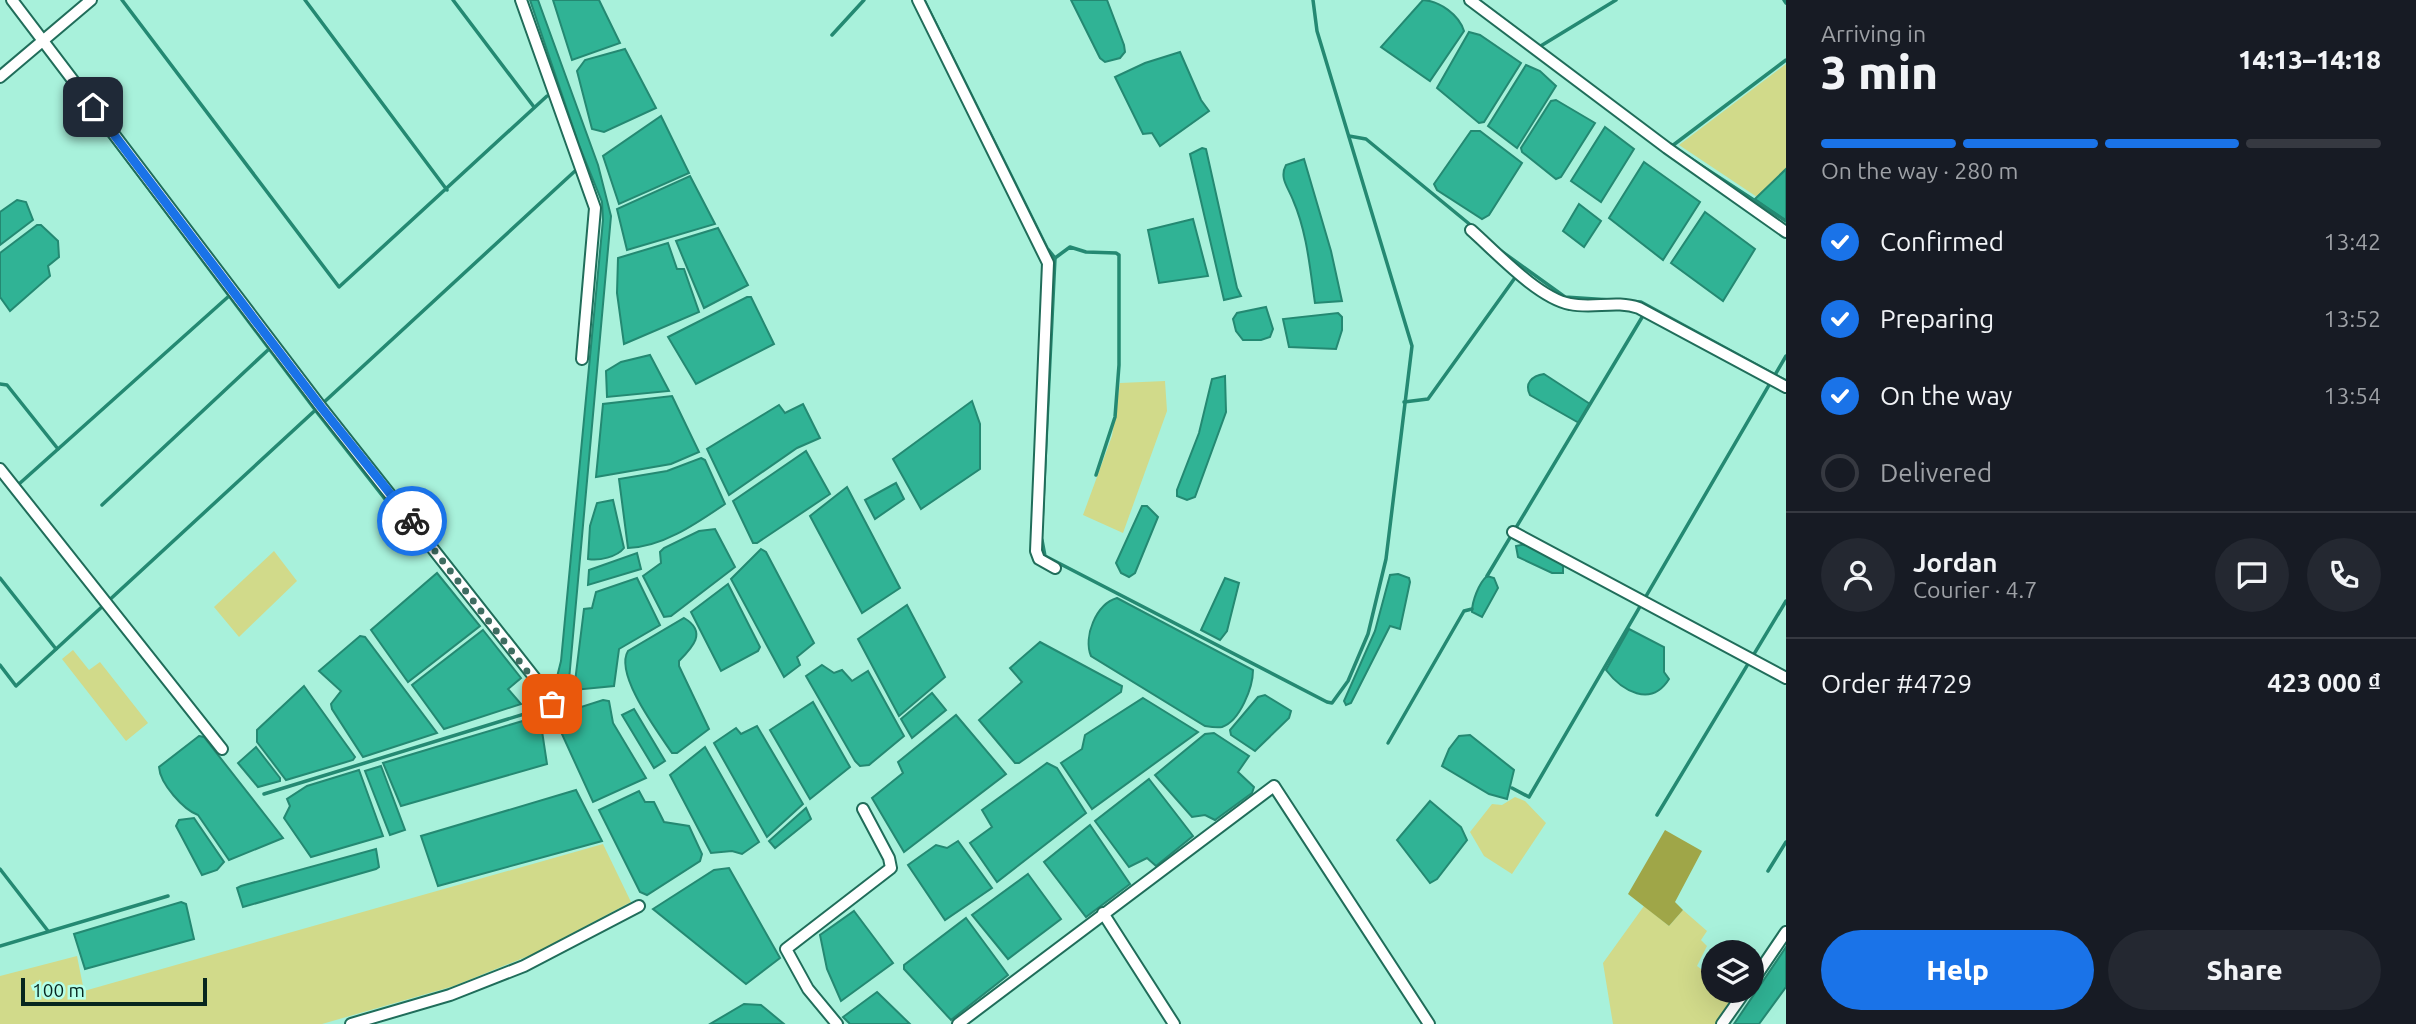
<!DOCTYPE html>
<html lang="en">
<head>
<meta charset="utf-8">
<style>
  body { margin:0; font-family:Ubuntu,sans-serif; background:#242831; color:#f1f3f6; height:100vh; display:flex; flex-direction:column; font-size:26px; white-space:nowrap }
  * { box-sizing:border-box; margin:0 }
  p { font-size:23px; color:#9ea1a6 }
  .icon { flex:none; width:38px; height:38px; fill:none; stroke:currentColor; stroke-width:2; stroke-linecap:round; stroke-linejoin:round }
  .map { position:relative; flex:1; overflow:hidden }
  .side { display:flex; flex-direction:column; background:#171b24; width:630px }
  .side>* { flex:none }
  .tools { position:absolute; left:1701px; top:940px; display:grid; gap:14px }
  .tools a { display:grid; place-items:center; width:63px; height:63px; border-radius:50%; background:#171b24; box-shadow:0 7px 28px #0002; font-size:35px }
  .scale { position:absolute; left:21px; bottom:18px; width:186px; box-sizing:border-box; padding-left:7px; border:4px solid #07261f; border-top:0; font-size:19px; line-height:24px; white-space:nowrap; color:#07261f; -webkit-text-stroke:5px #b5ffe8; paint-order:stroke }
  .pin { position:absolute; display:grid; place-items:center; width:60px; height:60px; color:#fff; margin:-30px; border-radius:14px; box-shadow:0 4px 10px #0006 }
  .courier { position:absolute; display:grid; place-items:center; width:70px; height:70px; margin:-35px; border:5px solid #1a73e8; border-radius:50%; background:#fff; color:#222; box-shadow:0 2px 9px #0007 }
  .overview em { font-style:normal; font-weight:800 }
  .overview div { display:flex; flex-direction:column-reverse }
  .overview { display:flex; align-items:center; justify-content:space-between; height:119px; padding:0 35px }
  h1 { font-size:46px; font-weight:800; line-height:52px }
  .bar { display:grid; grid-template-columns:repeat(4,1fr); gap:10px 7px; align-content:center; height:84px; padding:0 35px }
  .bar i { height:9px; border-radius:5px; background:#363941 }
  .bar .active { background:#1a73e8 }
  .bar p { grid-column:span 4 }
  .line { display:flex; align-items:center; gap:18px; padding:0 35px; border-top:2px solid #363941 }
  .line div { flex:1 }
  .round { display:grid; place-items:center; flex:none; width:74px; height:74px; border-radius:37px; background:#242831 }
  ol { padding:0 35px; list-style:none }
  li { display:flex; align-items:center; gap:21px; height:77px }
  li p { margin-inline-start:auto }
  li .icon { padding:7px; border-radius:50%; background:#1a73e8; color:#fff; stroke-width:4 }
  li:last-child { color:#9ea1a6 }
  li i { width:38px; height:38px; border:4px solid #363941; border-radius:50% }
  .primary-button { display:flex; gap:14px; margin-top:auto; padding:14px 35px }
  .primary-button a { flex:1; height:80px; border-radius:42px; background:#1a73e8; color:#fff; font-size:28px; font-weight:800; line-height:80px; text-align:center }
  .primary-button a+a { background:#242831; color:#f1f3f6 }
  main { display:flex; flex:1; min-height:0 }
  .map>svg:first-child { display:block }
  .green { fill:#d1da8a }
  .forest { fill:#9fa648 }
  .water { fill:#30b395; stroke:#248972; stroke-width:2 }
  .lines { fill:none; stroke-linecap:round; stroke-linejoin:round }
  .stream { stroke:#248972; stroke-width:3.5 }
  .minor-casing { stroke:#206d5a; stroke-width:14 }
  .minor { stroke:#fff; stroke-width:10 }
  .done { stroke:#3f6d61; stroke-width:7; stroke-dasharray:0 12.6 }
  .route { stroke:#1a73e8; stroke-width:9 }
</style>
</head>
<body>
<main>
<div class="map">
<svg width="1786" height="1024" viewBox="0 0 1786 1024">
  <rect width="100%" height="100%" fill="#a8f1db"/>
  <g class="green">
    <path d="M1786,64V169L1757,197L1679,145Z"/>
    <path d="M1165,381L1167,411L1123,533L1083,515L1112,436L1120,383Z"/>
    <path d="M274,551L297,581L239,637L214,607Z"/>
    <path d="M73,650L89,670L100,662L148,723L126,741L62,659Z"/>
    <path d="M1515,797L1525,801L1546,823L1512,874L1484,856L1470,832L1492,804L1502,805Z"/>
    <path d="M603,844L631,902L533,954L454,986L322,1024H0V976L77,956L84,991Z"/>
    <path d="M1644,906L1669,926L1683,910L1707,931L1701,940L1707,946L1697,966L1713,978V990L1729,991L1735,996L1716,1024H1613L1603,963Z"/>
  </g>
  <path class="forest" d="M1665,830L1702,851L1675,902L1683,910L1669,926L1628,894Z"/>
  <g class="water">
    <path d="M530,0H538L598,165L611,216L568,691L558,693L554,689L561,661L603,220L602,202L579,145Z"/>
    <path d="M553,0H599L620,43L572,60Z"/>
    <path d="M1071,0H1107L1124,45L1125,52L1120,58L1105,62L1100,58Z"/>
    <path d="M1423,0C1440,1 1459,15 1464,31L1430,81L1381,47Z"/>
    <path d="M1469,32L1480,35L1521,63L1484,122L1479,123L1437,88Z"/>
    <path d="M625,49L656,108L604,132L592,129L577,71L585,60Z"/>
    <path d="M1180,52L1201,100L1209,111L1160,146L1152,133L1143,134L1115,77L1145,63Z"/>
    <path d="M1526,65L1540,71L1556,86L1517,148L1488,126Z"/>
    <path d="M1556,100L1595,123L1561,177L1556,179L1522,152L1521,148L1551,101Z"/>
    <path d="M661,116L689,173L619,204L603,156Z"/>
    <path d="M1605,127L1634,149L1601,202L1571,181Z"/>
    <path d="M1471,131H1480L1522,163L1489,215L1482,219L1437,190L1434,184Z"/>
    <path d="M1202,148L1206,149L1237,288L1241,296L1224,300L1190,154Z"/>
    <path d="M1304,159L1331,251L1342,301L1315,303C1310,269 1307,232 1293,200C1288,187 1279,178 1286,165Z"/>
    <path d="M1644,162L1700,202L1663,260L1609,218Z"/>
    <path d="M1786,169V221L1755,199Z"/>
    <path d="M690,176L715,224L627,250L617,209Z"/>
    <path d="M17,200L26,202L33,220L0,245V212Z"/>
    <path d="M1579,204L1601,221L1584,247L1563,231Z"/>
    <path d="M1705,212L1755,249L1723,301L1671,263Z"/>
    <path d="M1193,219L1208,276L1159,283L1148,230Z"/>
    <path d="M37,225H41L58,241L59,257L48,266L50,276L10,311L0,297V253Z"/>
    <path d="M718,228L748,285L704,308L676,241Z"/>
    <path d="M668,243L677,269H684L699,312L624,344L617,293L618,258Z"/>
    <path d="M747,297H751L774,344L696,384L668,337Z"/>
    <path d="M1266,307L1273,329L1270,337L1261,340H1243L1236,331L1233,319L1237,313Z"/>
    <path d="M1338,313L1342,317V330L1336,349L1289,347L1283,319Z"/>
    <path d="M650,355L669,391L607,397L606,371L621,362Z"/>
    <path d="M1544,374L1590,404L1579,423L1530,395C1524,383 1532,376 1544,374Z"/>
    <path d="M1225,376L1226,412L1195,497L1187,500L1177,496V490L1199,433L1212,379Z"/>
    <path d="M672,396L699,452L671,464L596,477L603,404Z"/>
    <path d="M972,401L980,424V469L921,509L893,459Z"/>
    <path d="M803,404L820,438L797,448L729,495L707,449L779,405L785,413Z"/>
    <path d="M806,451L830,494L757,543H753L733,501Z"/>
    <path d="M701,458L705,460L725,504C697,523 663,547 628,548L619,479L667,471Z"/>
    <path d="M896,483L904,499L875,519L865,500Z"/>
    <path d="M847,487L900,588L862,613L810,516Z"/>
    <path d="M613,500L624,548C617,557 599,561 588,559L590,526L597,503Z"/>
    <path d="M1142,506H1147L1158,517L1135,573L1129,577L1121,573L1116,563Z"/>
    <path d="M715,529L735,567L671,616L664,617L643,576L661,563L660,552L664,548L699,531Z"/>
    <path d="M1526,544L1559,562L1563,566V573H1552L1518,557L1516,546Z"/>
    <path d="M761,549L766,552L814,643L797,657L800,665L784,677L731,579Z"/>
    <path d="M637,553L641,569L588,585L589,570Z"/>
    <path d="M437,573L480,626L408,682L371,630Z"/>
    <path d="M1398,574L1409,578L1410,582L1400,629L1390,626L1351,703L1346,705L1344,701L1375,631L1390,575Z"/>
    <path d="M1487,576L1494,578L1498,588L1482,617L1472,612C1472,601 1479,583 1487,576Z"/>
    <path d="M637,578L660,625L619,649L614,686L574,690L584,609L592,608L596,592Z"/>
    <path d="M1225,578L1239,583L1227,631L1220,640L1201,630Z"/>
    <path d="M728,584L760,647L758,651L721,671L691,612Z"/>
    <path d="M1117,598L1253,670C1253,687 1240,721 1222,727C1217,728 1211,727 1205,726L1091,656C1083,637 1096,604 1117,598Z"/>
    <path d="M907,605L945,677L899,716L858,639Z"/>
    <path d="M684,618C708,632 692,648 679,661V666L709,729L677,753H672C658,732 614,674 628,651Z"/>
    <path d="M1629,629L1664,647V672L1669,679C1651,708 1622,691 1606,670Z"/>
    <path d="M483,630L521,678L508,689L521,704L444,729L412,685Z"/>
    <path d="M360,636L365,637L437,733L363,757L332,709L331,704L341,691L319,671Z"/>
    <path d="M1040,642L1122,686L1121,692L1019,763H1015L979,720L1022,682L1010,668Z"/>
    <path d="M822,665L834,673L842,670L852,681L868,671L904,736L869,765L860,766L855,761L806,676Z"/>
    <path d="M304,686L355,757L353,760L286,780L257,742V730Z"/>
    <path d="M932,693L946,710L912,738L901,719Z"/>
    <path d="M1265,695L1291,711L1289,718L1255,751L1231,735L1230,730L1258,697Z"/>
    <path d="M1143,698L1198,732L1092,809L1061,763L1082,749L1085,735Z"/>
    <path d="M603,700L609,701L613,723L646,778L593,802L556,721L559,714Z"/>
    <path d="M813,702L850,767L810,799L770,730Z"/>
    <path d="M634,709L665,761L654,768L622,715Z"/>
    <path d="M956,715L1006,774L904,852L872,798L903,773L898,762Z"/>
    <path d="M536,717L542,731L547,764L401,806L383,763Z"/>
    <path d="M757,726L803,804L767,837L714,743L736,728L741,734Z"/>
    <path d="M1214,733L1249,756L1238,772L1254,787L1252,793L1215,820L1205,815L1192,817L1155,775L1205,734Z"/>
    <path d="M1470,735L1514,770L1507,799L1489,794L1442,766L1449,749L1459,736Z"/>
    <path d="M199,736L204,737L283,838L229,860L198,815C184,810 160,784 159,767Z"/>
    <path d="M256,747L280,778V781L258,787L238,763Z"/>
    <path d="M705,747L759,842L742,854L732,851L711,853L670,775Z"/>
    <path d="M1047,763L1057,768L1086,813L997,882L970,843L992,827L982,810Z"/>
    <path d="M381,766L405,830L390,835L365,771Z"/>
    <path d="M359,770L383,836L311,857L284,818L290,806L287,799L307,786Z"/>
    <path d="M1149,779L1193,836L1156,866L1147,858L1129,867L1095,821Z"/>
    <path d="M576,790L602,841L438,886L421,836Z"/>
    <path d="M639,791L645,802H654L664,822L689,826L702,854L700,861L647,895L640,892L599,810Z"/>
    <path d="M1430,801L1461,827L1467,840L1437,879L1430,883L1397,840Z"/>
    <path d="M806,808L811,819L775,848L769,841Z"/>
    <path d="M194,818L224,862L217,870L202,875L176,826L179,820Z"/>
    <path d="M1090,825L1130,884L1086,917L1044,862Z"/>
    <path d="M958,841L992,888L945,920L908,865L936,845L947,848Z"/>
    <path d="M376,849L379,867L376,869L243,907L237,888L241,886Z"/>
    <path d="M729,868L780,958L746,984L653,909L714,870Z"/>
    <path d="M1028,874L1061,919L1008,959L972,915Z"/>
    <path d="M181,902L186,904L194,939L85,969L74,934Z"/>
    <path d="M854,911L893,963L841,1001L827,969L820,935Z"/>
    <path d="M966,918L1008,975L951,1020L904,969V965Z"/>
    <path d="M1786,947V987L1759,1024H1734Z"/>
    <path d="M877,992L910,1024H850L843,1017Z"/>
    <path d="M744,1004L761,1005L784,1024H710Z"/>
  </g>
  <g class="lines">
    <g class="stream">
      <path d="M122,0L339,287L547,96"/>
      <path d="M305,0L447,190"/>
      <path d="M453,0L534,107"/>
      <path d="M924,0L1047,248L1055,258L1042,522"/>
      <path d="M1784,0L1786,3"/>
      <path d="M832,35L864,0"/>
      <path d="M1539,47L1616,0"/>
      <path d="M109,136L316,411L407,527"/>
      <path d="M1349,136L1366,139L1473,227"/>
      <path d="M1672,146L1786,60"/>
      <path d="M1688,157L1786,221"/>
      <path d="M1497,248L1565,297L1641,302L1786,381"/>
      <path d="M1055,258L1070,247L1086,252L1116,253L1119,255V365L1115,417L1096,475"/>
      <path d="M0,384L7,385L58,449"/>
      <path d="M1404,402L1428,399L1517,275"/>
      <path d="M19,484L229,296"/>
      <path d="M102,505L269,349"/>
      <path d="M1042,540L1045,556L1327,702L1332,703L1348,681L1368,634L1386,559L1412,346L1317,31L1313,0"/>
      <path d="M1487,576L1644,314"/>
      <path d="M0,578L56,649"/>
      <path d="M0,665L16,686L575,171"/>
      <path d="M1388,743L1464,611L1472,609"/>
      <path d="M1512,788L1529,797L1786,356"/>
      <path d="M264,794L547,707L564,692"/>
      <path d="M1657,815L1786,601"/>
      <path d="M0,869L48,931"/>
      <path d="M1768,871L1786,842"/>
      <path d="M0,946L168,896"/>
    </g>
    <g class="minor-casing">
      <g id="minor">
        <path d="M12,0L321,407L542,687L555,711"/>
        <path d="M521,0L595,208L582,359"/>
        <path d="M918,0L1048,263L1036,551L1039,559L1055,568"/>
        <path d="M1470,0L1667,148L1786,232"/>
        <path d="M0,77L91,0"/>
        <path d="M1471,230C1496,252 1538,298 1570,304C1593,309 1616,300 1639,308L1786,387"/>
        <path d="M0,469L222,749"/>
        <path d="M1513,532L1786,678"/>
        <path d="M1103,913L1174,1024"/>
        <path d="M1752,982L1786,932"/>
        <path d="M351,1024L450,995L524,966L639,906"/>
        <path d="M837,1024L808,989L786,949L891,868L889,858L863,809"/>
        <path d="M958,1024L1274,786L1429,1024"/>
        <path d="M1722,1024L1746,990"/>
      </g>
    </g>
    <use href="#minor" class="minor"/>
  </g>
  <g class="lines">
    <path class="done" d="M412,521L552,704"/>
    <path class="route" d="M93,107L321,407L412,521"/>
  </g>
</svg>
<div class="tools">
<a><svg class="icon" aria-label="layers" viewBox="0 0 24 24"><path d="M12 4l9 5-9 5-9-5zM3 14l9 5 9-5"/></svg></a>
</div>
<div class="scale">100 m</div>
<div class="pin" style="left:552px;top:704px;background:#ea580c"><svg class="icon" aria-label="bag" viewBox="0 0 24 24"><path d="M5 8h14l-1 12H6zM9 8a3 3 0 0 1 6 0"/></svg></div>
<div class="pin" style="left:93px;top:107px;background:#1f2937"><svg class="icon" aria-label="home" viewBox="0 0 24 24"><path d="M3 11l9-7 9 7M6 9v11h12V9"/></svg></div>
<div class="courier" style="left:412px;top:521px"><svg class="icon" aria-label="bike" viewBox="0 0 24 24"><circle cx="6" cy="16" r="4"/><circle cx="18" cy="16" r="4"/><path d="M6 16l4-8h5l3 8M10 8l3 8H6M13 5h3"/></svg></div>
</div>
<section class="side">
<div class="overview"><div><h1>3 min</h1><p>Arriving in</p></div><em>14:13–14:18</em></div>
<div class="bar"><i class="active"></i><i class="active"></i><i class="active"></i><i></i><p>On the way · 280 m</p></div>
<ol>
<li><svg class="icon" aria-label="check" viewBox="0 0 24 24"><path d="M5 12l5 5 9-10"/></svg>Confirmed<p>13:42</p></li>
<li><svg class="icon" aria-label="check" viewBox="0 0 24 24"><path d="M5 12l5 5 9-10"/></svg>Preparing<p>13:52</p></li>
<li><svg class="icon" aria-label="check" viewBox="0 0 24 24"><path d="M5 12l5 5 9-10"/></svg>On the way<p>13:54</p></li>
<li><i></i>Delivered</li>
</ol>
<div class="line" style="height:126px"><a class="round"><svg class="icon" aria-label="person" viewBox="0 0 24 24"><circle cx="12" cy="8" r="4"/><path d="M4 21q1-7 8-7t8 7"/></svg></a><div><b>Jordan</b><p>Courier · 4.7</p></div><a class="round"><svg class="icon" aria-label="chat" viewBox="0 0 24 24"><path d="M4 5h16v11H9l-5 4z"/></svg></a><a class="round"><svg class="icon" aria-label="phone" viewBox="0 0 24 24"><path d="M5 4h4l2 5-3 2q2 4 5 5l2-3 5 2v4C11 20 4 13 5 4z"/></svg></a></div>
<div class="line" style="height:91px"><div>Order #4729</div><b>423 000 ₫</b></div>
<div class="primary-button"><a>Help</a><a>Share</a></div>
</section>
</main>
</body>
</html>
